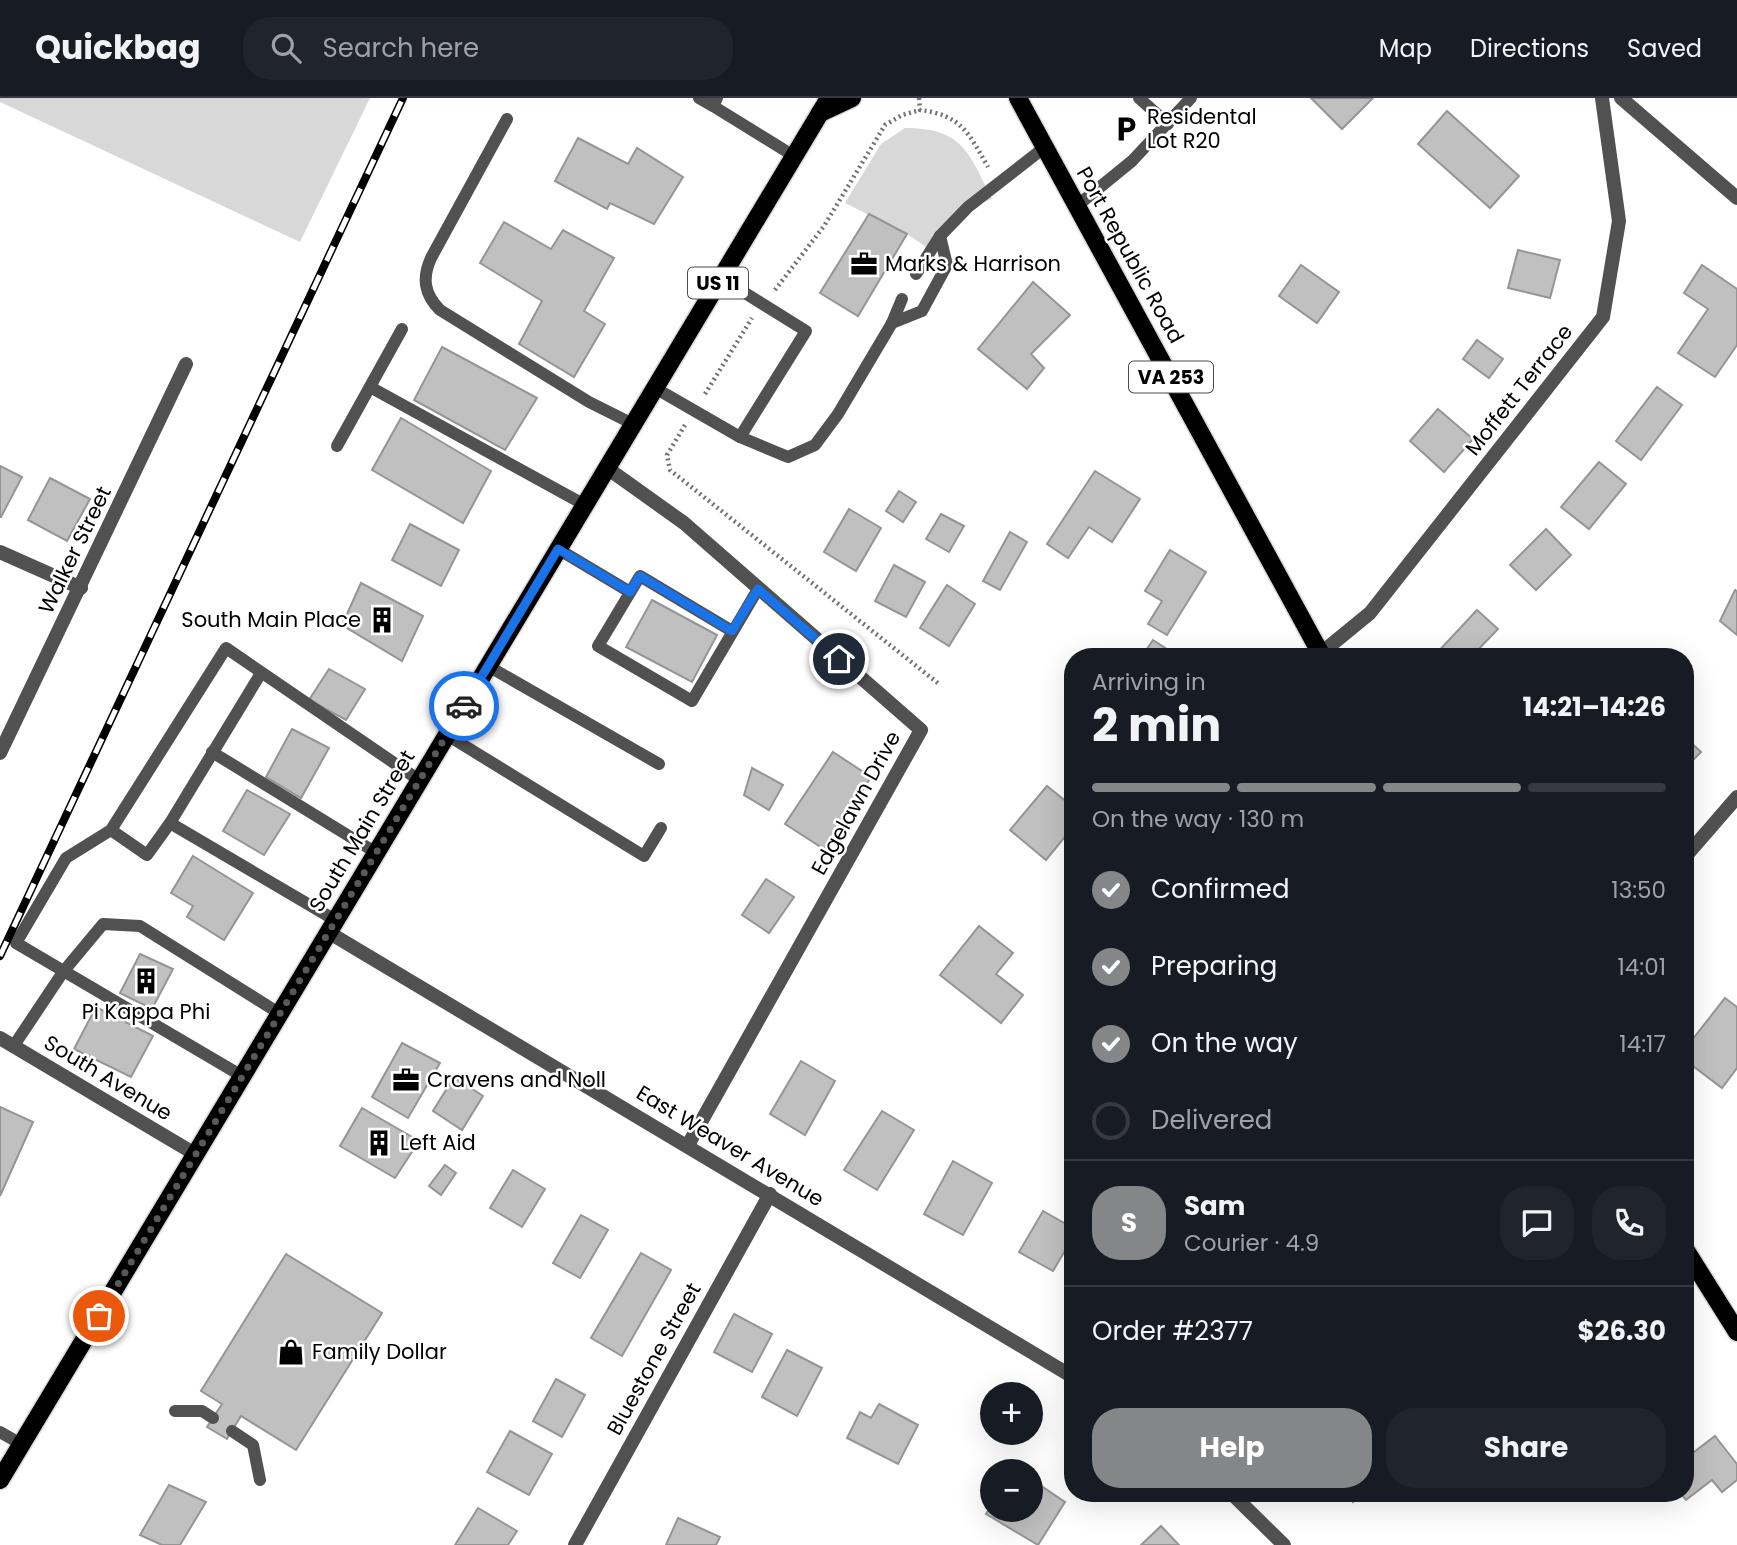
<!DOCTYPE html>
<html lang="en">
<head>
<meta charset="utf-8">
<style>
  body { margin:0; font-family:Poppins,sans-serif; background:#20242c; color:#f1f3f6; height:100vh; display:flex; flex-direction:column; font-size:26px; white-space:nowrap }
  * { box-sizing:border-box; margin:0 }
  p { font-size:23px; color:#9ea1a6 }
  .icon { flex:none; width:38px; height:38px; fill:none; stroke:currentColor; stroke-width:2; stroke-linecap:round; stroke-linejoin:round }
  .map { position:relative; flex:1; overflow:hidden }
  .sheet { position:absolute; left:1064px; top:550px; width:630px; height:854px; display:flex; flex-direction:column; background:#171b24; border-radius:28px; box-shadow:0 7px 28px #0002 }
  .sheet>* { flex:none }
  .tools { position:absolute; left:980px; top:1284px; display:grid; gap:14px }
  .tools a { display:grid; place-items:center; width:63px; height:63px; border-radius:50%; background:#171b24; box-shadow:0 7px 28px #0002; font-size:35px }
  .pin { position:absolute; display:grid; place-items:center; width:60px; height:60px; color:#fff; margin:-30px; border:4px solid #fff; border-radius:50%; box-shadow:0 2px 7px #0007 }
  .courier { position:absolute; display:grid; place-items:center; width:70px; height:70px; margin:-35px; border:5px solid #1a73e8; border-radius:50%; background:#fff; color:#222; box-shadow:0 2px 9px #0007 }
  .headline em { font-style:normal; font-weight:700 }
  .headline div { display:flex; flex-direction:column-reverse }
  .headline { display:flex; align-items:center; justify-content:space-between; height:119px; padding:0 28px }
  h1 { font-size:46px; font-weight:700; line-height:52px }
  .bar { display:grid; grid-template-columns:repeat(4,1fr); gap:10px 7px; align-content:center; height:84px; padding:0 28px }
  .bar i { height:9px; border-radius:5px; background:#363941 }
  .bar .active { background:#858687 }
  .bar p { grid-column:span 4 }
  .line { display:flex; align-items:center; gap:18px; padding:0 28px; border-top:2px solid #363941 }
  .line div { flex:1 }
  .round { display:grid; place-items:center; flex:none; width:74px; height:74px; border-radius:28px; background:#20242c }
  ol { padding:0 28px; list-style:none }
  li { display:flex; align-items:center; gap:21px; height:77px }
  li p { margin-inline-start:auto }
  li .icon { padding:7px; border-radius:50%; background:#858687; color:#fff; stroke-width:4 }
  li:last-child { color:#9ea1a6 }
  li i { width:38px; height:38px; border:4px solid #363941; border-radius:50% }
  .action { display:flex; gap:14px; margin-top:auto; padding:14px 28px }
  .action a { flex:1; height:80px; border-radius:28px; background:#858687; color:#fff; font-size:28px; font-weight:700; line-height:80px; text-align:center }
  .action a+a { background:#20242c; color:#f1f3f6 }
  header { display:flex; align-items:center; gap:42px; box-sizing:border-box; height:98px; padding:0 35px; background:#171b24; border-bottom:2px solid #363941 }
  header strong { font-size:33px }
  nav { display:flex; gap:38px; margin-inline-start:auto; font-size:24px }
  .search { width:490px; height:63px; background:#20242c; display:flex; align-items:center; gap:18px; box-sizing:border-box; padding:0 24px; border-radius:28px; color:#9ea1a6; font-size:26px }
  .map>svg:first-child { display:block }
  .green { fill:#d8d8d8 }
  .building { fill:#c0c0c0; stroke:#959595; stroke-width:2 }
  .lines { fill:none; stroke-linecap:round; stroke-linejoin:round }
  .primary-casing { stroke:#dbdbdb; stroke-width:21 }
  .path { stroke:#737373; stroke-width:4.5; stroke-dasharray:2 3.5; stroke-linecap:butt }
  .service { stroke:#515151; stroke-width:12 }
  .minor { stroke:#515151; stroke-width:14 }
  .tertiary { stroke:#515151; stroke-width:14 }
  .primary { stroke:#000; stroke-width:18 }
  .rail-casing { stroke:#000; stroke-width:8 }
  .rail { stroke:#fff; stroke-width:5; stroke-dasharray:16; stroke-linecap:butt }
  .done { stroke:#595959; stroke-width:7; stroke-dasharray:0 12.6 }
  .route { stroke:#1a73e8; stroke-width:9 }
  .labels { text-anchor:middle; stroke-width:5; stroke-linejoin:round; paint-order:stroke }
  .shield { fill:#fff; stroke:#4c4c4c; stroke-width:2 }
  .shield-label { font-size:19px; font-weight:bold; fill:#000 }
  .poi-label { font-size:21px; fill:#000; stroke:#fff; text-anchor:start }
  .street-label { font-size:21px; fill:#000; stroke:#fff }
</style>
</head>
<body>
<header>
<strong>Quickbag</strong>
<div class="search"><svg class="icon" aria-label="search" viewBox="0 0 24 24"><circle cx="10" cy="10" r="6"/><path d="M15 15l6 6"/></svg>Search here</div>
<nav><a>Map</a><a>Directions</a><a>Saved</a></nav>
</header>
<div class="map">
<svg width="1737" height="1447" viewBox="0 0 1737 1447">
  <rect width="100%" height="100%" fill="#fff"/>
  <g class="green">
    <path d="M0,0H370L300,144L0,4Z"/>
    <path d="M905,30C963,30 969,55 992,101L957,114L929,151L907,136L845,105L881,46Z"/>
  </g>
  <g class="building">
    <path d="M1311,0H1373L1342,31Z"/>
    <path d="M1447,13L1519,78L1490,110L1418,46Z"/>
    <path d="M578,40L628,66L637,50L683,79L654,126L610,105L607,111L555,83Z"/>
    <path d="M869,116L907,136L858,218L820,195Z"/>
    <path d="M504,124L551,151L563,132L614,160L584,213L605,226L574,279L519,246L542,203L480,165Z"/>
    <path d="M1518,152L1560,162L1550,200L1508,190Z"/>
    <path d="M1301,167L1339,194L1317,225L1279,198Z"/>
    <path d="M1702,167L1737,191V247L1715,279L1678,255L1708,211L1684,195Z"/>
    <path d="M1033,184L1070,217L1031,256L1044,270L1027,291L978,251Z"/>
    <path d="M1477,242L1503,261L1489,280L1463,261Z"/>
    <path d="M442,249L537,300L505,352L414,302Z"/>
    <path d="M1657,289L1682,307L1641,362L1616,343Z"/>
    <path d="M1438,311L1473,341L1444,374L1410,343Z"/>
    <path d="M401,320L491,373L463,425L372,372Z"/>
    <path d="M1599,364L1626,386L1589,431L1561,409Z"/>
    <path d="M0,368L22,379L1,419H0Z"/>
    <path d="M1095,373L1140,401L1112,444L1089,429L1068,460L1047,446Z"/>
    <path d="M50,380L90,401L67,443L28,422Z"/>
    <path d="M899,393L916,404L903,424L886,413Z"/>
    <path d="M849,411L881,430L856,473L824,454Z"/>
    <path d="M941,416L964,428L949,454L926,441Z"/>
    <path d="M410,426L459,452L441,488L392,462Z"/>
    <path d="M1546,431L1571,457L1536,492L1510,467Z"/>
    <path d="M1010,434L1027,444L1000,492L983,483Z"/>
    <path d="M1170,452L1206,474L1167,537L1148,526L1162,503L1145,493Z"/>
    <path d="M894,467L925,484L906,519L875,503Z"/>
    <path d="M361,485L423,518L402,563L342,527Z"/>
    <path d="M947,487L975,506L949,548L920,530Z"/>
    <path d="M1735,492L1737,493V537L1720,523Z"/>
    <path d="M652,502L717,537L692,584L626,549Z"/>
    <path d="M1477,512L1498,531L1472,558H1434Z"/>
    <path d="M1153,542L1170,553L1167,558H1142Z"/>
    <path d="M329,571L365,591L346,622L309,602Z"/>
    <path d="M292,631L329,650L301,700L266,679Z"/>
    <path d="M1685,639L1701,654L1685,670Z"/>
    <path d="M833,654L871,679L824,751L785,726Z"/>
    <path d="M752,670L783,687L769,712L744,697Z"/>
    <path d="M1047,688L1073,709V729L1046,762L1010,732Z"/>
    <path d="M247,692L290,716L264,757L223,733Z"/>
    <path d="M193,758L253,795L224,842L187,819L193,808L171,795Z"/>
    <path d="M766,781L794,799L769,835L742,817Z"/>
    <path d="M979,828L1013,855L996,876L1023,897L1001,925L940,877Z"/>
    <path d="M140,856L173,871L152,911L120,895Z"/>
    <path d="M1725,900L1737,909V970L1722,990L1685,962V951Z"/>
    <path d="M96,909L153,938L131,979L74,951Z"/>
    <path d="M402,945L440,965L408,1020L372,999Z"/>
    <path d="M801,963L835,983L805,1037L770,1016Z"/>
    <path d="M454,979L483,998L462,1032L433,1013Z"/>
    <path d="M0,1009L33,1024L0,1098Z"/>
    <path d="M362,1010L419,1043L395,1080L340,1048Z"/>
    <path d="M882,1013L914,1032L877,1092L844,1072Z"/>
    <path d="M953,1063L992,1085L963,1137L924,1116Z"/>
    <path d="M445,1067L456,1075L441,1097L429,1088Z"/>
    <path d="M513,1072L545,1091L522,1129L490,1110Z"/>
    <path d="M1043,1113L1073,1130V1139L1053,1173L1019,1154Z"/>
    <path d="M581,1117L608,1132L580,1180L553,1165Z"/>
    <path d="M641,1155L671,1172L622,1258L591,1240Z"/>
    <path d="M286,1156L382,1215L296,1352L241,1318L227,1341L207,1329L222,1306L201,1293Z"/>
    <path d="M734,1216L772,1236L752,1274L714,1254Z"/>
    <path d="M787,1252L822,1270L797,1318L762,1299Z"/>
    <path d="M556,1281L585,1297L562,1339L533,1323Z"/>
    <path d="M879,1306L918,1327L898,1366L847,1340L860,1314L871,1320Z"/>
    <path d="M510,1333L552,1356L529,1397L487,1374Z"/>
    <path d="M1715,1338L1737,1366V1382L1722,1394L1712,1382L1686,1402L1680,1395H1685V1361Z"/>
    <path d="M1031,1381L1065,1404L1038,1447L986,1416L992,1406V1412H1031Z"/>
    <path d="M169,1387L206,1404L180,1447H162L140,1437Z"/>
    <path d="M1344,1395H1363L1353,1404Z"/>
    <path d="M478,1410L517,1433L508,1447H455Z"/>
    <path d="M678,1420L720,1439L716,1447H666Z"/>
    <path d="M1161,1428L1179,1447H1141Z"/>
  </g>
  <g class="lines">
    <g class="primary-casing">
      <g id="primary">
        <path d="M1018,0L1322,558"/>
        <path d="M820,15L852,0"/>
        <path d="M1685,1151L1737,1234"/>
        <path d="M0,1382L829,0"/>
      </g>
    </g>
    <g class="path">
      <path d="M919,0L920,12C962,17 969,36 988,69"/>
      <path d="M775,192L824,128L885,27L902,17L920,12"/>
      <path d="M705,296L752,220"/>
      <path d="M685,327L667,357L670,372L939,586"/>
    </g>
    <g class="service">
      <path d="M699,0L713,8L717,0"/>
      <path d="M1139,0L1168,26"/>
      <path d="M713,8L794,58"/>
      <path d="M507,21L431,160C422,180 424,196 440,212L589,304L633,326"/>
      <path d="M1078,107L1132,63L1191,0"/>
      <path d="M916,176L940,138L968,109L1045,49"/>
      <path d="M892,225L902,201"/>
      <path d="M370,289L585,407"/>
      <path d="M655,290L740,339L806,233L721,180"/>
      <path d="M740,339L788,359L815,347L838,316L892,225L922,213L947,167L940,138"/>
      <path d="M337,348L402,231"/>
      <path d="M558,451L630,494"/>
      <path d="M732,533L640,478L598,548L692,603L758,491"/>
      <path d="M488,568L659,666"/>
      <path d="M447,637L644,758L661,730"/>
      <path d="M212,654L375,754"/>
      <path d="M170,725L261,575"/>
      <path d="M111,732L66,760L16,845L242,978"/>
      <path d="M335,822L170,725L147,757L111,732L226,550L419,682"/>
      <path d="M13,949L63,874L103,826L140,828L279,915"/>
      <path d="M175,1313H202L213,1320"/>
      <path d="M232,1333L253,1347L260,1382"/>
      <path d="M0,1334L21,1346"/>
    </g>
    <g class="minor">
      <path d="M1621,0L1737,100"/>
      <path d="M607,370L684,425L921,632L688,1047"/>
      <path d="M0,454L81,490"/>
      <path d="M1320,556L1370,515L1603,219L1619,123L1602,0"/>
      <path d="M0,655L186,266"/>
      <path d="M1685,759L1737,699"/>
      <path d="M328,834L1073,1279"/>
      <path d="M1231,1395L1284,1447"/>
      <path d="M575,1447L770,1096"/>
    </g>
    <path class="tertiary" d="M0,940L195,1056"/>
    <use href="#primary" class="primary"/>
    <g class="rail-casing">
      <path id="rail" d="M0,858L403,0"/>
    </g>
    <use href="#rail" class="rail"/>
  </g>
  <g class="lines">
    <path class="done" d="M99,1218L464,608"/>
    <path class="route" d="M464,608L558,451L630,494L640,478L732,533L758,491L839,561"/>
  </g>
  <defs>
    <g id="parking-bare" transform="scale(2.1)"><path d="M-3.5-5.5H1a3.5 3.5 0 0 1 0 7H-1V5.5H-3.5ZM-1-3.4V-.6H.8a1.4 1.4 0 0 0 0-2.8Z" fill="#000" stroke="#fff" stroke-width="2.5" paint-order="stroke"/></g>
    <g id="office-bare" transform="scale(2.1)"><path d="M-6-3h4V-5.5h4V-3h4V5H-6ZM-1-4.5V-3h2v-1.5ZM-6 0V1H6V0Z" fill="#000" stroke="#fff" stroke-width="2.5" paint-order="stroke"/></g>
    <g id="building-bare" transform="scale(2.1)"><path d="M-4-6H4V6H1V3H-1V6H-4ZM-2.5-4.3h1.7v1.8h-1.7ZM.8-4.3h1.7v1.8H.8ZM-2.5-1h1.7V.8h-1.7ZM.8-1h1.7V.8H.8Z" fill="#000" stroke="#fff" stroke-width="2.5" paint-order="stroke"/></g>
    <g id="shop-bare" transform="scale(2.1)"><path d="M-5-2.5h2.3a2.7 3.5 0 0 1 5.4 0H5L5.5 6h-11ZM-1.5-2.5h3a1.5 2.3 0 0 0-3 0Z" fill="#000" stroke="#fff" stroke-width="2.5" paint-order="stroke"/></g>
  </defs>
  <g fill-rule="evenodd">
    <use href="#parking-bare" x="1126" y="31"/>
    <use href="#office-bare" x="864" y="166"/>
    <use href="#building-bare" x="382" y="522"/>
    <use href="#building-bare" x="146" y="883"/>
    <use href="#office-bare" x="406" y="982"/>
    <use href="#building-bare" x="379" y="1045"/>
    <use href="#shop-bare" x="291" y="1254"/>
  </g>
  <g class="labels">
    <g class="shield">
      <rect x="688" y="169.5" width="60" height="31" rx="5"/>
      <rect x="1129" y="263.5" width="84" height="31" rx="5"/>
    </g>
    <g class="shield-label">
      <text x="718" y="192">US 11</text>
      <text x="1171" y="286">VA 253</text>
    </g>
    <g class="poi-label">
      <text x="1147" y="26">Residental<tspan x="1147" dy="24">Lot R20</tspan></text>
      <text x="885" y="173">Marks &amp; Harrison</text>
      <text x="361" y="529" text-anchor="end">South Main Place</text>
      <text x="146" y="921" text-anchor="middle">Pi Kappa Phi</text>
      <text x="427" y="989">Cravens and Noll</text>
      <text x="400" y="1052">Left Aid</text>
      <text x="312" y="1261">Family Dollar</text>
    </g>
    <g class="street-label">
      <text transform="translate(1130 157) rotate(61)" y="7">Port Republic Road</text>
      <text transform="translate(1519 292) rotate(-52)" y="7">Moffett Terrace</text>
      <text transform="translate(75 452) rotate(-64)" y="7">Walker Street</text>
      <text transform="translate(856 705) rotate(-61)" y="7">Edgelawn Drive</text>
      <text transform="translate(362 733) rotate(-59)" y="7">South Main Street</text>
      <text transform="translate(108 980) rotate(31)" y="7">South Avenue</text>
      <text transform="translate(730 1048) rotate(31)" y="7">East Weaver Avenue</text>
      <text transform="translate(654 1261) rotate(-61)" y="7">Bluestone Street</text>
    </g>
  </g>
</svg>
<div class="tools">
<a>+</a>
<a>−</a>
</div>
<div class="pin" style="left:99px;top:1218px;background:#ea580c"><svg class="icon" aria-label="bag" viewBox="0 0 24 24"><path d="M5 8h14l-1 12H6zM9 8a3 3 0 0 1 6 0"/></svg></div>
<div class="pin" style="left:839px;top:561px;background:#1f2937"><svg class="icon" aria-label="home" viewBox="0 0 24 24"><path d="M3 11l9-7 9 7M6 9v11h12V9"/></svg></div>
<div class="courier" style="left:464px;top:608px"><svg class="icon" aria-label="car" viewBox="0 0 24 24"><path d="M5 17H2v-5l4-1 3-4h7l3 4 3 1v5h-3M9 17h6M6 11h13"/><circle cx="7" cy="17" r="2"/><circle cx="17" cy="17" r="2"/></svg></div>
<section class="sheet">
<div class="headline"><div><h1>2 min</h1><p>Arriving in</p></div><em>14:21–14:26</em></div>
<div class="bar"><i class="active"></i><i class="active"></i><i class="active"></i><i></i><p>On the way · 130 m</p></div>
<ol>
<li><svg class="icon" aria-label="check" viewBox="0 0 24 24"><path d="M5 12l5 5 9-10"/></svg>Confirmed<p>13:50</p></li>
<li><svg class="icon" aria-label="check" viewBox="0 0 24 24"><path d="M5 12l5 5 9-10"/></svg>Preparing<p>14:01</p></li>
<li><svg class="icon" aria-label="check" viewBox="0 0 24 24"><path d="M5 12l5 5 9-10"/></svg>On the way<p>14:17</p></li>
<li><i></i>Delivered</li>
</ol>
<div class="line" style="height:126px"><b class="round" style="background:#858687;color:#fff">S</b><div><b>Sam</b><p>Courier · 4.9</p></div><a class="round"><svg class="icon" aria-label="chat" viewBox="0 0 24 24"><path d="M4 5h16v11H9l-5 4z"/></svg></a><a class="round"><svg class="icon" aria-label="phone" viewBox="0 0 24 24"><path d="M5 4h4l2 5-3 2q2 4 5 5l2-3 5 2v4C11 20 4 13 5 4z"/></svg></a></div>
<div class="line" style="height:91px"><div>Order #2377</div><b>$26.30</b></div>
<div class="action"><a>Help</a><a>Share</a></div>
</section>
</div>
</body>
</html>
